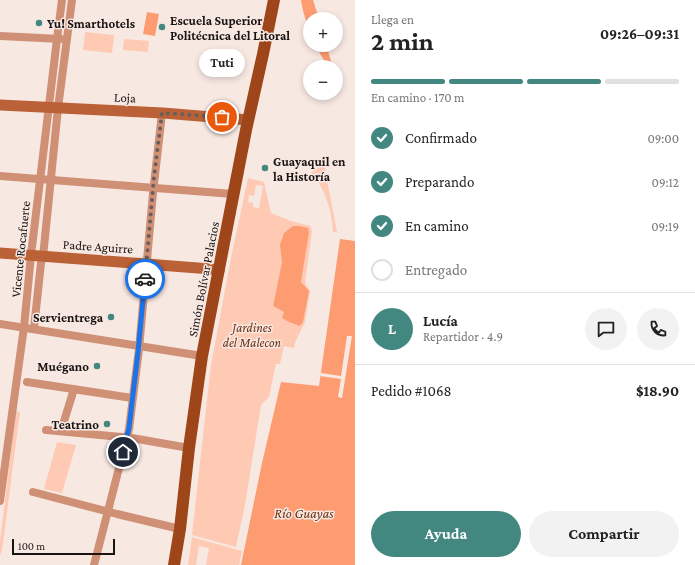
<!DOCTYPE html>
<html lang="es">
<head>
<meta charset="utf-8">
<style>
  body { margin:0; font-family:"Crimson Pro",serif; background:#f2f2f2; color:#222; height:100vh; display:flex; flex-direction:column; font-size:15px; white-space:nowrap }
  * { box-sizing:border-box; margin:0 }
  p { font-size:13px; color:#767676 }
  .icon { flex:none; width:22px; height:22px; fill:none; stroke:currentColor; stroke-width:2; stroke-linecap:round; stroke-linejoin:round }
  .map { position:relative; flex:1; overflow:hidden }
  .details { display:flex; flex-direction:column; background:#fff; width:340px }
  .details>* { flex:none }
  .fabs { position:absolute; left:303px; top:12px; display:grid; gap:8px }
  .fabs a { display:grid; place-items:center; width:40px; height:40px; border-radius:50%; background:#fff; box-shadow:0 2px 6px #0003; font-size:20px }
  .scale { position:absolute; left:12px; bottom:10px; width:103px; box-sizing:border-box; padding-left:4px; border:2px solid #1a1412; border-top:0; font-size:11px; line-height:14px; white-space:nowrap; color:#1a1412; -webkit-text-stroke:3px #f8e8e2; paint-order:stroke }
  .pin { position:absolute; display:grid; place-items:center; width:34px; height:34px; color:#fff; margin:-17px; border:2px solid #fff; border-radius:50%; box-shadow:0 1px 4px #0007 }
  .courier { position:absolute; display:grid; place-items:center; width:40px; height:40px; margin:-20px; border:3px solid #1a73e8; border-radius:50%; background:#fff; color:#222; box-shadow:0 1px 5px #0007 }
  .bubble { position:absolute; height:28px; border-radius:14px; background:#fff; box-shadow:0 2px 6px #0003; font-size:13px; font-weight:700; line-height:28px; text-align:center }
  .head em { font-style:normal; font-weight:700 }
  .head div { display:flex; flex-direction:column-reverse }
  .head { display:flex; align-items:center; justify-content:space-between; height:68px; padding:0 16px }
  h1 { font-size:26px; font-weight:700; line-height:30px }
  .bar { display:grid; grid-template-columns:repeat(4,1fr); gap:6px 4px; align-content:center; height:48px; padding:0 16px }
  .bar i { height:5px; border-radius:3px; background:#e0e0e0 }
  .bar .current { background:#428880 }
  .bar p { grid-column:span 4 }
  .line { display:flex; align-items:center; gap:10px; padding:0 16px; border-top:1px solid #e0e0e0 }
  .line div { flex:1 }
  .round { display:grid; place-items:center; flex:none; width:42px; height:42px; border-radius:21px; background:#f2f2f2 }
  ol { padding:0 16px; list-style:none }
  li { display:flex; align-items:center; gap:12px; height:44px }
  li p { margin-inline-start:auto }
  li .icon { padding:4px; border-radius:50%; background:#428880; color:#fff; stroke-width:4 }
  li:last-child { color:#767676 }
  li i { width:22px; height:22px; border:2px solid #e0e0e0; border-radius:50% }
  .button { display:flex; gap:8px; margin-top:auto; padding:8px 16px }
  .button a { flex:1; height:46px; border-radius:24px; background:#428880; color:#fff; font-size:16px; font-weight:700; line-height:46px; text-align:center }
  .button a+a { background:#f2f2f2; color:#222 }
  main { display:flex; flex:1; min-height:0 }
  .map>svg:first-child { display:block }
  .green { fill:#fecab4; fill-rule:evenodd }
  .water { fill:#fd9c71 }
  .pier { fill:#f8e8e2 }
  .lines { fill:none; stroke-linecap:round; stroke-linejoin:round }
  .street { stroke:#cf9076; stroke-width:8 }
  .secondary { stroke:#bb6137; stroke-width:11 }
  .primary { stroke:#9e461a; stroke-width:12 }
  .done { stroke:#685e5b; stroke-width:4; stroke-dasharray:0 7.2 }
  .route { stroke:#1a73e8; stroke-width:5 }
  .poi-dot { fill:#428880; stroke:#f8e8e2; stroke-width:1.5 }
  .labels { text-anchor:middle; stroke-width:3; stroke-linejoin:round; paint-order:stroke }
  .poi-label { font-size:13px; font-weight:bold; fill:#1a1412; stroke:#f8e8e2; text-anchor:start }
  .street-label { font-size:13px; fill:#1a1412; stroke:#f8e8e2 }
  .park-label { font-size:13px; font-style:italic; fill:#6c3012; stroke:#f8e8e2 }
  .water-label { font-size:14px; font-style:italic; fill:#6b2f11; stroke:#f8e8e2 }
</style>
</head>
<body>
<main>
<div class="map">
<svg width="355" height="565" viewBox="0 0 355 565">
  <rect width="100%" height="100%" fill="#f8e8e2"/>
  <g class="green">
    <path d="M85,32L114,35L112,53L83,50Z"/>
    <path d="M124,39L149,41L148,52L123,50Z"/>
    <path d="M324,164L337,232H333C332,211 325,188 311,172Z"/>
    <path d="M248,178L264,182L271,213L291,221L310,226L312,231L305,283L310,291L305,322L295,343L294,348L284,346L280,364H276L269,397L261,405L245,505L236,547L192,535L201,453L211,365L231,258ZM256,185L263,186L259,208L253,207V203L248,202L249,195L254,196ZM309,233L301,282L282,318L284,312L273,306L282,262Z"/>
    <path d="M16,411L20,412L2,551L0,555V541Z"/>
    <path d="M57,442L76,445L62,493L44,489Z"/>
    <path d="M192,537L242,551L239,565H206L209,548L199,546L196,565H188Z"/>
  </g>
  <g class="water">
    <path d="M301,0H313L319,19H310V33L303,11Z"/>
    <path d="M147,12L159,14L155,36L143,34Z"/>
    <path d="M315,45H326L333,67H328Z"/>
    <path d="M293,226H299L308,228L309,233L301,282L309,291L303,322L300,326L289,322L282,318L284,312L273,306L282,262L280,245L284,233Z"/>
    <path d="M340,239L355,241V565H241L262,463L281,382L319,386Z"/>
  </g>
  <path class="pier" d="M347,336H352L342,398L338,397L341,379L320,376L321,373L341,376Z"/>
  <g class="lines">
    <g class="street">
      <path d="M0,36L61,39"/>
      <path d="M0,176L233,194"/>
      <path d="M0,324L202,356"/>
      <path d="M34,328L41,263L43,257L58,108L72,0"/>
      <path d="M27,382L132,398"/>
      <path d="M46,430L132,438L189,448"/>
      <path d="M61,431L74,389"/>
      <path d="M33,492L117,514L180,529"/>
      <path d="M0,501L24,327L31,255L57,39L62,0"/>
      <path d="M94,565L127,437L129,429L139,349L153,193L162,113"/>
    </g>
    <g class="secondary">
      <path d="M0,105L163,113L248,120"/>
      <path d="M0,253L146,264L211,269L219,271"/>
    </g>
    <path class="primary" d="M174,565L180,529L189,448L202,356L246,130L263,54L274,0"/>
  </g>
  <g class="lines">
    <path class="done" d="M145,279L154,177L162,113L222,117"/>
    <path class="route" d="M123,452L129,428L138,352L145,279"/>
  </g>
  <g class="poi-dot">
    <circle cx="39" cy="23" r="4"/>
    <circle cx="162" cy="27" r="4"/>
    <circle cx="265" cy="168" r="4"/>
    <circle cx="111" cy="317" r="4"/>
    <circle cx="97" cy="366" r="4"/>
    <circle cx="107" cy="424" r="4"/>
  </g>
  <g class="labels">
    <g class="poi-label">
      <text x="170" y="25">Escuela Superior<tspan x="170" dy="15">Politécnica del Litoral</tspan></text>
      <text x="47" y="28">Yu! Smarthotels</text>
      <text x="273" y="166">Guayaquil en<tspan x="273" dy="15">la Historía</tspan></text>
      <text x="103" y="322" text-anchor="end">Servientrega</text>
      <text x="89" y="371" text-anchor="end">Muégano</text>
      <text x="99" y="429" text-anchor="end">Teatrino</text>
    </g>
    <g class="street-label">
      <text transform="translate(125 97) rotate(3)" y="5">Loja</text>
      <text transform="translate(98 246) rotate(4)" y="5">Padre Aguirre</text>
      <text transform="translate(20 249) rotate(-84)" y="5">Vicente Rocafuerte</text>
      <text transform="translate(203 279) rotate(-79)" y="5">Simón Bolívar Palacios</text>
    </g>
    <g class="park-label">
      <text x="252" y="332">Jardines<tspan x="252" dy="15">del Malecon</tspan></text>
    </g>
    <g class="water-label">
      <text x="304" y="518">Río Guayas</text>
    </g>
  </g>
</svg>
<div class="fabs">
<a>+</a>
<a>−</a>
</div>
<div class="scale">100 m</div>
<div class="pin" style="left:222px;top:117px;background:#ea580c"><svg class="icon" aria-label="bag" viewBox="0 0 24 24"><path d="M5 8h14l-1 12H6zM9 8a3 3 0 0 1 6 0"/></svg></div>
<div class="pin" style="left:123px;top:452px;background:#1f2937"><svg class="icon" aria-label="home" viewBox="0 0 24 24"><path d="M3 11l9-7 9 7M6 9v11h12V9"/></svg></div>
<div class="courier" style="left:145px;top:279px"><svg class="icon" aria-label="car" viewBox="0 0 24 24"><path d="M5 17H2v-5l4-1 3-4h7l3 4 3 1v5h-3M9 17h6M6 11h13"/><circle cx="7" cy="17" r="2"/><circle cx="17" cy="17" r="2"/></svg></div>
<div class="bubble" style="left:199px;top:49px;width:46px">Tuti</div>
</div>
<section class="details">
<div class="head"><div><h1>2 min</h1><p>Llega en</p></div><em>09:26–09:31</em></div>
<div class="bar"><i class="current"></i><i class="current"></i><i class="current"></i><i></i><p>En camino · 170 m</p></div>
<ol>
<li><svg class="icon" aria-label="check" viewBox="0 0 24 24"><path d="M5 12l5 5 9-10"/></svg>Confirmado<p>09:00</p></li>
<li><svg class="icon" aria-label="check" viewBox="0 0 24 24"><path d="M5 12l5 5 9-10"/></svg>Preparando<p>09:12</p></li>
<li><svg class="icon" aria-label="check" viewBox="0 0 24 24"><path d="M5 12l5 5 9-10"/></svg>En camino<p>09:19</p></li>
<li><i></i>Entregado</li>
</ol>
<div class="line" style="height:72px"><b class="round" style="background:#428880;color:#fff">L</b><div><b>Lucía</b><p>Repartidor · 4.9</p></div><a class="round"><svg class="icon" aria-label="chat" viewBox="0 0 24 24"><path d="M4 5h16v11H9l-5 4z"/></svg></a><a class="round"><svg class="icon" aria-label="phone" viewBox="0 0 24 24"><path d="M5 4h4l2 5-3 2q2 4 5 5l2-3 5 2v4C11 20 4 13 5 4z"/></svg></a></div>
<div class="line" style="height:52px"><div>Pedido #1068</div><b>$18.90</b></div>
<div class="button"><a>Ayuda</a><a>Compartir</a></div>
</section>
</main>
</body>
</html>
